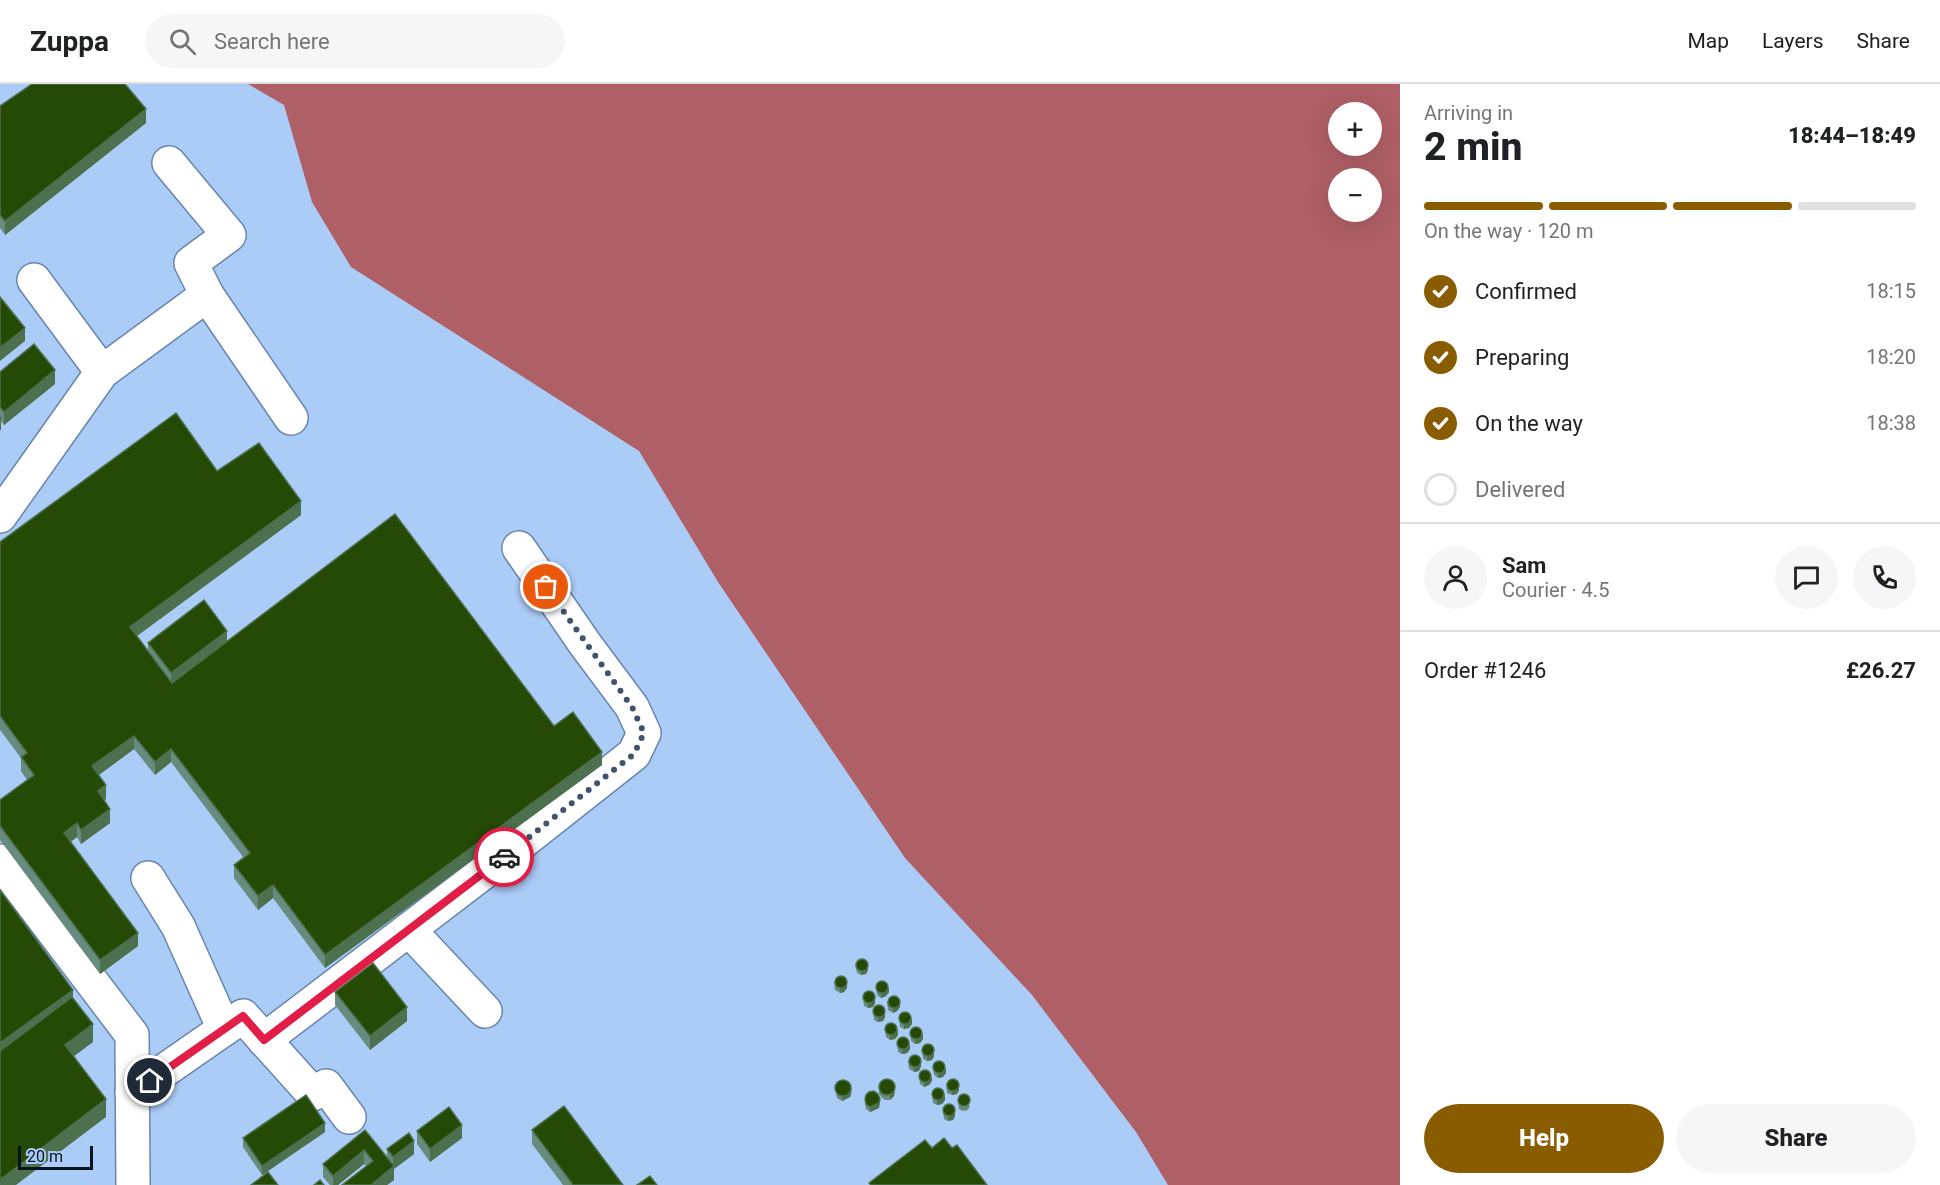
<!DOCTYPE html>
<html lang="en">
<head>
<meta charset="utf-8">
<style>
  body { margin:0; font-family:Roboto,sans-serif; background:#f6f6f6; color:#202124; height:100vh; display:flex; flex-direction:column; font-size:22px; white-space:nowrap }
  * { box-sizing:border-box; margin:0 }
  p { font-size:20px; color:#757577 }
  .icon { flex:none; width:33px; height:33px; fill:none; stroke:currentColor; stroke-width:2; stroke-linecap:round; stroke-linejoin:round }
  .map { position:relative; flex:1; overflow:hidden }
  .panel { display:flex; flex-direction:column; background:#fff; width:540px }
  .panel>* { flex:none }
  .controls { position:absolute; left:1328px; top:18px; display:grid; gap:12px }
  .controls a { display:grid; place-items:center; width:54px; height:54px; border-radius:50%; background:#fff; box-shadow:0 6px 24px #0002; font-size:30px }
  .scale { position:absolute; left:18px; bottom:15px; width:75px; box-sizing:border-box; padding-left:6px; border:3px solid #071221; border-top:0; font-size:16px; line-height:21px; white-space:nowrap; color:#071221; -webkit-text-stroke:4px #acccf8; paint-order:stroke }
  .pin { position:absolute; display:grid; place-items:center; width:51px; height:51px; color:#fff; margin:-26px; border:3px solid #fff; border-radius:50%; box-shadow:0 2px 6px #0007 }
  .courier { position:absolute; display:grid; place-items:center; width:60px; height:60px; margin:-30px; border:4px solid #e11d48; border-radius:50%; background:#fff; color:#222; box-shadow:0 2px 8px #0007 }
  .summary em { font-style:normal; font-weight:800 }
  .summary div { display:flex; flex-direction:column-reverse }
  .summary { display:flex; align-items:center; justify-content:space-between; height:102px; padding:0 24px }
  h1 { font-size:39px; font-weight:800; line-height:45px }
  .bar { display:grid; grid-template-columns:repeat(4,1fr); gap:9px 6px; align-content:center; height:72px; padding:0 24px }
  .bar i { height:8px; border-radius:4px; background:#e0e0e0 }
  .bar .on { background:#8a5c00 }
  .bar p { grid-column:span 4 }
  .line { display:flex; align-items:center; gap:15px; padding:0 24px; border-top:2px solid #e0e0e0 }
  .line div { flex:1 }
  .round { display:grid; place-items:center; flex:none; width:63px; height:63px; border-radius:32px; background:#f6f6f6 }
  ol { padding:0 24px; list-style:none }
  li { display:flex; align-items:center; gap:18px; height:66px }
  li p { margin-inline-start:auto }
  li .icon { padding:6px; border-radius:50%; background:#8a5c00; color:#fff; stroke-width:4 }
  li:last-child { color:#757577 }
  li i { width:33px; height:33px; border:3px solid #e0e0e0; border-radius:50% }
  .cta { display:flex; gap:12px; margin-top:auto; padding:12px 24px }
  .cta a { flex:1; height:69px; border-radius:36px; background:#8a5c00; color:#fff; font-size:24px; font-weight:800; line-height:69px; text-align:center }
  .cta a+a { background:#f6f6f6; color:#202124 }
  header { display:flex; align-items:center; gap:36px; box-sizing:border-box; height:84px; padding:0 30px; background:#fff; border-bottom:2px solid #e0e0e0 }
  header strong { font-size:28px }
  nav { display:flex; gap:33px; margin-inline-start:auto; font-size:21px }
  .search { width:420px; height:54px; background:#f6f6f6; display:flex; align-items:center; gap:15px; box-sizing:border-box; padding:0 21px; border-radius:33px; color:#757577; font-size:22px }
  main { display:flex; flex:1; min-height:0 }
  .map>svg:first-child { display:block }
  .water { fill:#af5f66; fill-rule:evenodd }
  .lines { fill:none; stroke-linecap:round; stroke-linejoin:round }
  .minor-casing { stroke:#6786ae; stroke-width:36 }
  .minor { stroke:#fff; stroke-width:33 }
  .wall { fill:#688b7f }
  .shaded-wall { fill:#4d714f }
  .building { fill:#244a06; stroke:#4d714f; stroke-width:1.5 }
  .done { stroke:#41536c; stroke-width:6; stroke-dasharray:0 10.8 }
  .route { stroke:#e11d48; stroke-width:8 }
</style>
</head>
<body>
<header>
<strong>Zuppa</strong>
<div class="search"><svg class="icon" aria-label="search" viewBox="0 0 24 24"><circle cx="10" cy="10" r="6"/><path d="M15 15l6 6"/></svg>Search here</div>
<nav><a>Map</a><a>Layers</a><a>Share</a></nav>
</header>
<main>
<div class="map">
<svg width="1400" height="1101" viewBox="0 0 1400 1101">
  <rect width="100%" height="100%" fill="#acccf8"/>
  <path class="water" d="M248,0H1400V1101H1168L1136,1048L1032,911L905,774L718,498L639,367L351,183L312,118L284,21ZM1338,28H1371V62H1338ZM1338,94H1371V128H1338Z"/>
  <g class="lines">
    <g class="minor-casing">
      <g id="minor">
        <path d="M34,196L102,288"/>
        <path d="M207,211L291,334"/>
        <path d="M0,432L102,288L207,211L191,179L229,151L169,79"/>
        <path d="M0,777L132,951L133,1101"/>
        <path d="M148,794L178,842L224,945"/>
        <path d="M409,846L485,927"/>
        <path d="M264,956L496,779L634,670L644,649L632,623L585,560L519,464"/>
        <path d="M132,1009L243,932L313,1010L326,1002L349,1033"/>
      </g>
    </g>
    <use href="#minor" class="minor"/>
  </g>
  <g class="wall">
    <path d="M0,22L146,39L5,151L0,144Z"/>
    <path d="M0,288L55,300L4,341L1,337V346H0Z"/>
    <path d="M217,387L301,431L137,552L148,566V559L227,557L554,642L602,681L325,884L273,814L258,826L234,794V781L243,773L171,678L155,691L134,665L99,691L106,715L104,716L110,739L81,760L77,753L70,758L138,862L100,890L0,756V716L27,696L21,687V674L0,646V458Z"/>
    <path d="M855,879L868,886L866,890L861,891L857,889Z"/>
    <path d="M834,897L847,904L844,908L840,909L835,906Z"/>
    <path d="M876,902L889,908L886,912L881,914L877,911Z"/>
    <path d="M335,908L407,937L370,966L335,921Z"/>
    <path d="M863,912L875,919L873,923L868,924L864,922Z"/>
    <path d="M887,917L900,923L897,927L893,929L888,926Z"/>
    <path d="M873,926L885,933L883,937L878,938L874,936Z"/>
    <path d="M899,933L912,940L909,944L904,945L900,943Z"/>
    <path d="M885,944L898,951L895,955L890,956L886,953Z"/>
    <path d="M910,948L923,955L920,959L915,960L911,957Z"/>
    <path d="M897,958L910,965L907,969L902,970L898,968Z"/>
    <path d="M922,965L934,972L932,976L927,977L923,975Z"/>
    <path d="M908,976L921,982L919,987L914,988L909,985Z"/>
    <path d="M933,982L946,989L943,993L938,994L934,991Z"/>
    <path d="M919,991L932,997L929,1001L924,1003L920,1000Z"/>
    <path d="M946,999L959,1006L957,1010L952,1011L947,1009Z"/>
    <path d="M879,1004L895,1008L894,1012L890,1016H885L881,1013L879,1009Z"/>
    <path d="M836,1005L852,1008L850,1013L842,1017L837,1014L836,1009Z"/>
    <path d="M932,1009L945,1016L942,1020L937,1021L933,1019Z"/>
    <path d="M865,1015L880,1019L879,1024L870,1028L866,1025L865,1020Z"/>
    <path d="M958,1015L970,1022L968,1026L963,1027L959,1025Z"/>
    <path d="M943,1025L955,1032L953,1036L948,1037L944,1035Z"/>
    <path d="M365,1046L387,1074V1065L414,1070L394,1085V1096L387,1101H342L366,1082L364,1080L338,1101H330L323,1093V1080Z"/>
    <path d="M532,1046L623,1101H563L532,1060Z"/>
    <path d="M417,1047L462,1054L430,1078L417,1060Z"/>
    <path d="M325,1048L262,1091L243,1063V1054Z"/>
  </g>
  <g class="shaded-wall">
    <path d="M146,25V39L5,151V137Z"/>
    <path d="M25,244V257L0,277V264Z"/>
    <path d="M55,286V300L4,341V328Z"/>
    <path d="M1,332V346H0V333Z"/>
    <path d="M301,417V431L130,557V543Z"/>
    <path d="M227,547V561L171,603V589Z"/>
    <path d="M134,652V665L92,696V682Z"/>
    <path d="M171,665V678L155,691V678Z"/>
    <path d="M602,668V681L325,884V871Z"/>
    <path d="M106,701V715L98,721V707Z"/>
    <path d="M110,725V739L81,760V746Z"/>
    <path d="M77,739V753L64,763V749Z"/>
    <path d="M273,801V814L258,826V812Z"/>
    <path d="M138,849V862L100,890V876Z"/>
    <path d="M868,882V886L866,890L861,891V887Z"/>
    <path d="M847,899V904L844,908L840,909V904Z"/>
    <path d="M889,904V908L886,912L881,914V909Z"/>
    <path d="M73,906V923L0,976V959Z"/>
    <path d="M875,914V919L873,923L868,924V920Z"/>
    <path d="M900,919V923L897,927L893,929V924Z"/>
    <path d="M407,923V937L370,966V952Z"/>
    <path d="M885,928V933L883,937L878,938V934Z"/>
    <path d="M912,935V940L909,944L904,945V941Z"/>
    <path d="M93,940V958L65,979V961Z"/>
    <path d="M898,946V951L895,955L890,956V951Z"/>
    <path d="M923,950V955L920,959L915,960V956Z"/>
    <path d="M910,960V965L907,969L902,970V966Z"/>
    <path d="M934,967V972L932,976L927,977V973Z"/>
    <path d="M921,978V982L919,987L914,988V983Z"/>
    <path d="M946,984V989L943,993L938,994V990Z"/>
    <path d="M932,993V997L929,1001L924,1003V998Z"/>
    <path d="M959,1001V1006L957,1010L952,1011V1007Z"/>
    <path d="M895,1003L894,1012L890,1016V1011Z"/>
    <path d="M852,1004L850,1013L842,1017V1012Z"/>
    <path d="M945,1011V1016L942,1020L937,1021V1017Z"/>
    <path d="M106,1015V1033L16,1101H0V1096Z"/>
    <path d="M880,1015L879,1024L870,1028V1023Z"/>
    <path d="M955,1027V1032L953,1036L948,1037V1033Z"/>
    <path d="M325,1039V1048L262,1091V1082Z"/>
    <path d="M462,1041V1054L430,1078V1065Z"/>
    <path d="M414,1057V1070L394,1085V1096L387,1101H371L393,1083V1073Z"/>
    <path d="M364,1066V1080L338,1101H333V1092Z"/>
  </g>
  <g class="building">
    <path d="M32,0H125L146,25L5,137L0,131V22Z"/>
    <path d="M0,213L25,244L0,264Z"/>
    <path d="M34,260L55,286L4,328L0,323V288Z"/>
    <path d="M176,329L217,387L259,359L301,417L130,543L172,599L395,430L554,642L573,628L602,668L325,871L273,801L258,812L234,781L250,769L171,665L155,678L134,652L92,682L106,701L98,707L110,725L81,746L77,739L64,749L138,849L100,876L0,742V716L34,691L21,673L27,669L0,632V458Z"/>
    <path d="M204,516L227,547L171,589L148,559Z"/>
    <path d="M0,806L73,906L0,959Z"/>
    <circle cx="862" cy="881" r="6"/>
    <path d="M373,879L407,923L370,952L335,908Z"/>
    <circle cx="841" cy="898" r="6"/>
    <circle cx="882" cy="903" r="6"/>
    <circle cx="869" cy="913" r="6"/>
    <circle cx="894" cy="918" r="6"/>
    <path d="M72,913L93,940L65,961L106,1015L0,1096V967Z"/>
    <circle cx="879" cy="927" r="6"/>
    <circle cx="905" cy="934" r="6"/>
    <circle cx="891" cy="945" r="6"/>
    <circle cx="916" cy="949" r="6"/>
    <circle cx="903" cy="959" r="6"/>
    <circle cx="928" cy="966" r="6"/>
    <circle cx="915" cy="977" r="6"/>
    <circle cx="939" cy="983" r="6"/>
    <circle cx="925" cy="992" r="6"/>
    <circle cx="953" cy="1001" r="6"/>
    <circle cx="887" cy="1003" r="8"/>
    <circle cx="843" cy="1004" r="8"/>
    <circle cx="938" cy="1010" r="6"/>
    <path d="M874,1007L878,1010L880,1015L879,1019L870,1023L866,1020L865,1015L866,1011L869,1008Z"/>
    <circle cx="964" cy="1016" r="6"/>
    <path d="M306,1011L325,1039L262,1082L243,1054Z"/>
    <circle cx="949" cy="1026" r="6"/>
    <path d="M564,1022L623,1101H573L532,1046Z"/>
    <path d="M449,1023L462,1041L430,1065L417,1047Z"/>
    <path d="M365,1046L394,1082L371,1101H342L373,1077L364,1066L333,1092L323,1080Z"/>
    <path d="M409,1049L414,1057L393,1073L387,1065Z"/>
    <path d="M944,1054L952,1064L957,1061L987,1101H871L869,1099L925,1056L932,1064Z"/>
    <path d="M268,1088L278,1101H251Z"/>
    <path d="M650,1092L657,1101H637Z"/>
    <path d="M320,1096L324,1101H314Z"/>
  </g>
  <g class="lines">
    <path class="done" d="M504,773L634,670L644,649L632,623L546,503"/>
    <path class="route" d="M150,997L243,932L264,956L504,773"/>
  </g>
</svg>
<div class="controls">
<a>+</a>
<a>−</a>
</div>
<div class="scale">20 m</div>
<div class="pin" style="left:546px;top:503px;background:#ea580c"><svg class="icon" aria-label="bag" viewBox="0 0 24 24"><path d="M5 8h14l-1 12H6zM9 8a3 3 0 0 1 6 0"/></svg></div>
<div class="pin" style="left:150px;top:997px;background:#1f2937"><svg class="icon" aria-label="home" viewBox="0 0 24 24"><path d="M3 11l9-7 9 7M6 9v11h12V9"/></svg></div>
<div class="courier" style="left:504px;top:773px"><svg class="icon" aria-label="car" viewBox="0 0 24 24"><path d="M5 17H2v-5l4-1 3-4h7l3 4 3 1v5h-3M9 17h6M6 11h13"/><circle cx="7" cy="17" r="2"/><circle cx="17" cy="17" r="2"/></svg></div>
</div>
<section class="panel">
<div class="summary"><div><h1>2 min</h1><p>Arriving in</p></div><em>18:44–18:49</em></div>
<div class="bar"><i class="on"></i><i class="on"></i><i class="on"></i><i></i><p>On the way · 120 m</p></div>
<ol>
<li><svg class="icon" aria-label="check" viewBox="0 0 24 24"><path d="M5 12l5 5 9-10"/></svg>Confirmed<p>18:15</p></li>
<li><svg class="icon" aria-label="check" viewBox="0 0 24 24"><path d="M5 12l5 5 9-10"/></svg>Preparing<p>18:20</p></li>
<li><svg class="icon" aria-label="check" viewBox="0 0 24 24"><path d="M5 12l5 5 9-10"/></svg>On the way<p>18:38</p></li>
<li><i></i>Delivered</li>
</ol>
<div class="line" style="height:108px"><a class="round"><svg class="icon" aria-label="person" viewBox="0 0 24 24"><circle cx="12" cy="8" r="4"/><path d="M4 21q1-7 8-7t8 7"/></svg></a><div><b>Sam</b><p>Courier · 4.5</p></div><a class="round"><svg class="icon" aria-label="chat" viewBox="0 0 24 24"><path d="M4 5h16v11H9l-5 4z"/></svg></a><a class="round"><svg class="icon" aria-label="phone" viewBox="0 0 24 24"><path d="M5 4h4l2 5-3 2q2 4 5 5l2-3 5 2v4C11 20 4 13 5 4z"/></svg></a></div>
<div class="line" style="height:78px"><div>Order #1246</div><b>£26.27</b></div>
<div class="cta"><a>Help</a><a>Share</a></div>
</section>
</main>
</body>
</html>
